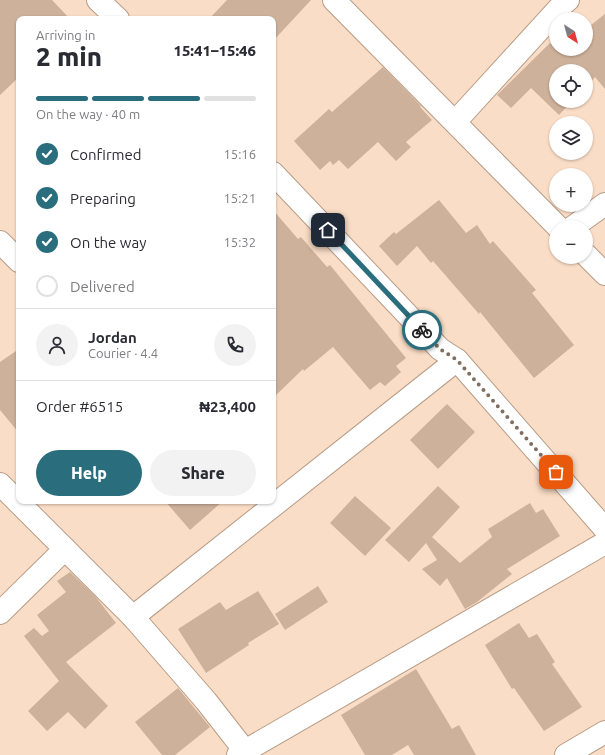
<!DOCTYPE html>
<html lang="en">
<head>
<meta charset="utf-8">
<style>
  body { margin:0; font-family:Ubuntu,sans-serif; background:#f2f2f3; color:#2b2b33; height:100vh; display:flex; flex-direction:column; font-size:15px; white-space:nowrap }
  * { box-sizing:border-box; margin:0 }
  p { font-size:13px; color:#7c7c81 }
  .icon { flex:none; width:22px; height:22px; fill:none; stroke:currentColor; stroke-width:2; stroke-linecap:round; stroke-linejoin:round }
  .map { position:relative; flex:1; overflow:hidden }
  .panel { position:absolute; left:16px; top:16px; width:260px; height:488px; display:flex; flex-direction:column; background:#fff; border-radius:8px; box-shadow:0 1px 3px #0004 }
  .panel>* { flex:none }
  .needle { width:26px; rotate:144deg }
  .fabs { position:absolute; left:549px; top:12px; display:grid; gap:8px }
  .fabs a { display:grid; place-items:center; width:44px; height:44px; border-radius:50%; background:#fff; box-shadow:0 1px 3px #0004; font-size:20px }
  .pin { position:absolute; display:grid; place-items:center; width:34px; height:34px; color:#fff; margin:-17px; border-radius:8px; box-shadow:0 2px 6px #0006 }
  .courier { position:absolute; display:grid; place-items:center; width:40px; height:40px; margin:-20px; border:3px solid #2a6e7e; border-radius:50%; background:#fff; color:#222; box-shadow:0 1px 5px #0007 }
  .head em { font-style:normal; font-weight:800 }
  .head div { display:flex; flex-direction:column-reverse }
  .head { display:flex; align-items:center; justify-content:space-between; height:68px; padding:0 20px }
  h1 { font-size:26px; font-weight:800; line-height:30px }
  .bar { display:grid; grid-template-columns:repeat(4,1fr); gap:6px 4px; align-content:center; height:48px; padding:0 20px }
  .bar i { height:5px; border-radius:3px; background:#e1e1e2 }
  .bar .active { background:#2a6e7e }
  .bar p { grid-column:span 4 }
  .line { display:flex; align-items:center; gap:10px; padding:0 20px; border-top:1px solid #e1e1e2 }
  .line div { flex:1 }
  .round { display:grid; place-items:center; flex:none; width:42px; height:42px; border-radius:21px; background:#f2f2f3 }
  ol { padding:0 20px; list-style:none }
  li { display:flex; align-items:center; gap:12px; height:44px }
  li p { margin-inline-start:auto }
  li .icon { padding:4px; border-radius:50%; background:#2a6e7e; color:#fff; stroke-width:4 }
  li:last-child { color:#7c7c81 }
  li i { width:22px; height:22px; border:2px solid #e1e1e2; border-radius:50% }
  .primary-button { display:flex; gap:8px; margin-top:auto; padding:8px 20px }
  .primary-button a { flex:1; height:46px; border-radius:24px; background:#2a6e7e; color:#fff; font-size:16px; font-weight:800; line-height:46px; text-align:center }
  .primary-button a+a { background:#f2f2f3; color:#2b2b33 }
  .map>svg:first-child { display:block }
  .building { fill:#cdb19b }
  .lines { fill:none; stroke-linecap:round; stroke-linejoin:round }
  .minor-casing { stroke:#b79c86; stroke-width:24 }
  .minor { stroke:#fff; stroke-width:22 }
  .done { stroke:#806f61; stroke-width:4; stroke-dasharray:0 7.2 }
  .route { stroke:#2a6e7e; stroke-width:5 }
</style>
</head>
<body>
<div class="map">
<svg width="605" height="755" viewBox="0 0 605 755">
  <rect width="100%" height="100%" fill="#faddc6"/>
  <g class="building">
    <path d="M0,0H52L70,19H19V77L0,95Z"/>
    <path d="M227,0H311L273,41V19H209Z"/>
    <path d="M605,14V89L595,77L586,87V71H556V101H572L559,115L531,88L511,108L497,95L550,43L556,49H586V29Z"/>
    <path d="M383,67L421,106L420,107L432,120L406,142L411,147L396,161L378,142L348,169L339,160L333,165L330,161L320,170L294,141L329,109L332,112Z"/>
    <path d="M439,200L466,233L477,225L490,244L493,241L536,290L532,293L574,345L534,378L480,312L479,314L433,261L431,263L417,246L397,266L379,246L394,232L396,234Z"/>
    <path d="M273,210L298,239L301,237L327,267L330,265L406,358L396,366L401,372L385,386L380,382L370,390L333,347L304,371L303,369L273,398Z"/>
    <path d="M19,349V433L0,410V362Z"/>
    <path d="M447,404L475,432L438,469L410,440Z"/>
    <path d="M438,486L460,507L432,537L460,563L492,537L488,529L530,503L536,513L543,509L560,536L507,569L512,574L477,602L465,609L447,578L440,586L422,569L437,560L426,543L409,562L385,540Z"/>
    <path d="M355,496L391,528L365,556L330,523Z"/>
    <path d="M165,501H223L190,530Z"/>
    <path d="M70,572L95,596L116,623L66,662L108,706L85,729L68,712L47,731L28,711L59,681L24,636L34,628L42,636L49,631L37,615L66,592L57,581Z"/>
    <path d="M318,586L328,602L285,630L275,614Z"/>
    <path d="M258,591L279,624L248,643L249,645L206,673L178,629L220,602L226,610Z"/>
    <path d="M519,623L529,638L537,634L555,662L552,664L582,707L544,731L514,688L512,689L485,645Z"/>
    <path d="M416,669L452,729L459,725L476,755H414L408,745L392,755H365L341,715Z"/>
    <path d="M178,688L210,727L175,755H162L135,722Z"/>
  </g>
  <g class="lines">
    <g class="minor-casing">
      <g id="minor">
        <path d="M98,0L118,19"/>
        <path d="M334,0L558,227"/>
        <path d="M455,122L561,6L568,0"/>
        <path d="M273,173L440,349L457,360L605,529"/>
        <path d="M573,227L605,204"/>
        <path d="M0,242L19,261"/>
        <path d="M586,255L605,274"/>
        <path d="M0,484L133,617L206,701L245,751"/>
        <path d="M0,613L65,549"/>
        <path d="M133,617L457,360"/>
        <path d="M238,755L605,543"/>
        <path d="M566,755L605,732"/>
      </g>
    </g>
    <use href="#minor" class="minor"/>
  </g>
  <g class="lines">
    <path class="done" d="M422,330L440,349L457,360L556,472"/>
    <path class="route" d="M328,230L422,330"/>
  </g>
</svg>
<div class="fabs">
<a><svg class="needle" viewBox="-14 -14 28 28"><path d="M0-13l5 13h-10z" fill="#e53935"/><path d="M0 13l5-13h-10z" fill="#7c7c81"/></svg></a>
<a><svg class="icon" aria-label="locate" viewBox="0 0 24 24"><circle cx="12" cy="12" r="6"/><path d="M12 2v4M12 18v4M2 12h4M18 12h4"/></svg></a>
<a><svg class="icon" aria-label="layers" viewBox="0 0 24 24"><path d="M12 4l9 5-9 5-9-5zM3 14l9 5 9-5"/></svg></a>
<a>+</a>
<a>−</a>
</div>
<div class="pin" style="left:556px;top:472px;background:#ea580c"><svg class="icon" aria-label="bag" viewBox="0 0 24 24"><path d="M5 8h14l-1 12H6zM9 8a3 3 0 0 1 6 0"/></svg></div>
<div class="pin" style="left:328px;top:230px;background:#1f2937"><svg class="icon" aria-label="home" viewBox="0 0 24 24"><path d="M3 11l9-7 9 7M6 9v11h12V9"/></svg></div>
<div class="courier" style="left:422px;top:330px"><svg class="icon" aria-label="bike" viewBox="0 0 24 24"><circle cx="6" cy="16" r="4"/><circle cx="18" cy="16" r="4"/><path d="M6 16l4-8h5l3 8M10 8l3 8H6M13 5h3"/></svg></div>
<section class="panel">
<div class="head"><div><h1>2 min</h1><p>Arriving in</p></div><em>15:41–15:46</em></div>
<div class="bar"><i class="active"></i><i class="active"></i><i class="active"></i><i></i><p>On the way · 40 m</p></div>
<ol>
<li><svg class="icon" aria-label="check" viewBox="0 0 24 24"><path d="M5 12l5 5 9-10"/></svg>Confirmed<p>15:16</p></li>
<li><svg class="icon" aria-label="check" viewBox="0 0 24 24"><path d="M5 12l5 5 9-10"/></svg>Preparing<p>15:21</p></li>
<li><svg class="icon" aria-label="check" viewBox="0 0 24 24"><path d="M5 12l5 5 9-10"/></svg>On the way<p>15:32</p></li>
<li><i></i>Delivered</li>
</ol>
<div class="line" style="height:72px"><a class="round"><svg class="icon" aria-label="person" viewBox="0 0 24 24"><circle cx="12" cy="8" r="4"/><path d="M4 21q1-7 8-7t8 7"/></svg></a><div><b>Jordan</b><p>Courier · 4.4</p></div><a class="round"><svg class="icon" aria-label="phone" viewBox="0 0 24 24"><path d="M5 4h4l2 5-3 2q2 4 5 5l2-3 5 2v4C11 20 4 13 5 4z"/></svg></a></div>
<div class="line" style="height:52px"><div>Order #6515</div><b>₦23,400</b></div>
<div class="primary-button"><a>Help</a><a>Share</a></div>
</section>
</div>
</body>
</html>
